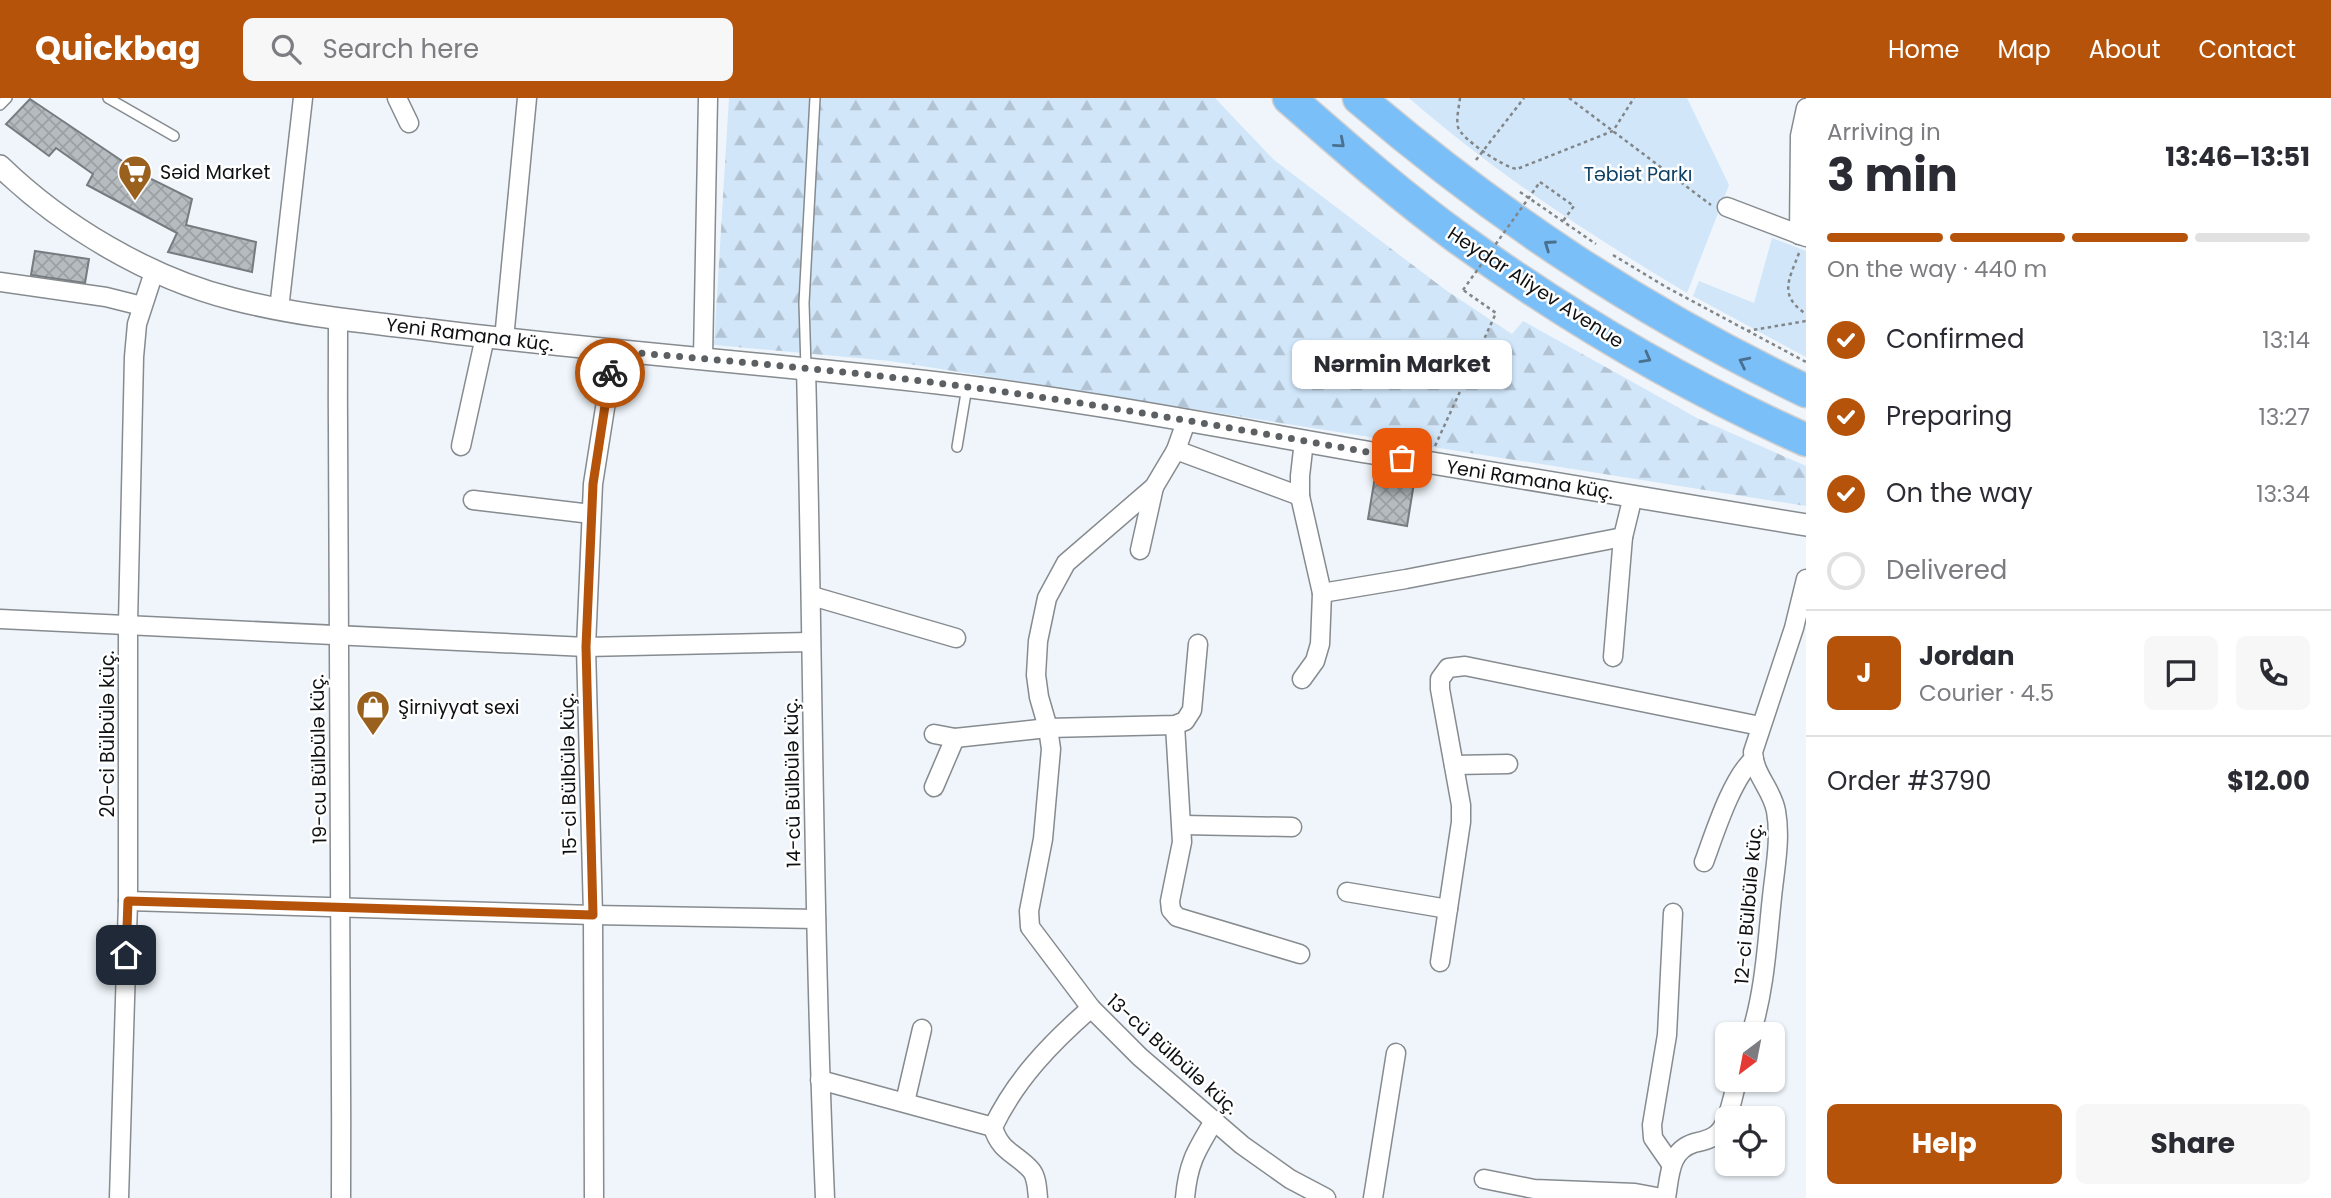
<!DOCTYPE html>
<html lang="en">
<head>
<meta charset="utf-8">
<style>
  body { margin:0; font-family:Poppins,sans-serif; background:#f7f7f7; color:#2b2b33; height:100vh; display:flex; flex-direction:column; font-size:26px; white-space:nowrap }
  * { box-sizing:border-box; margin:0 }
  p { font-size:23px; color:#7c7c81 }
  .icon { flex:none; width:38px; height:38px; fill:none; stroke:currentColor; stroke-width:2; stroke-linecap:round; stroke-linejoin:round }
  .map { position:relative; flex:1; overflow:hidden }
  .details { display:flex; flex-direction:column; background:#fff; width:525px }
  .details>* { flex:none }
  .needle { width:46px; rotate:212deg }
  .controls { position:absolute; left:1715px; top:924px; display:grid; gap:14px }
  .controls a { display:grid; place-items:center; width:70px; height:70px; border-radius:10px; background:#fff; box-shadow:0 2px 5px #0004; font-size:35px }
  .pin { position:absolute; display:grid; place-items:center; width:60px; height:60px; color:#fff; margin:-30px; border-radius:14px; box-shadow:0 4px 10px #0006 }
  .courier { position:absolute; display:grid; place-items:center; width:70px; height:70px; margin:-35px; border:5px solid #b45309; border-radius:50%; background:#fff; color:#222; box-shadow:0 2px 9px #0007 }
  .bubble { position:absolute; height:49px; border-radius:10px; background:#fff; box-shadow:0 2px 5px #0004; font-size:23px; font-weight:700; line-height:49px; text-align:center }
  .head em { font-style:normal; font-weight:700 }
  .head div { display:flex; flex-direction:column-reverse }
  .head { display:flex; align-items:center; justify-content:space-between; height:119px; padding:0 21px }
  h1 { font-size:46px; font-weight:700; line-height:52px }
  .bar { display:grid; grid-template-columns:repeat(4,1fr); gap:10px 7px; align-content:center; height:84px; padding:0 21px }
  .bar i { height:9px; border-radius:5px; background:#e1e1e2 }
  .bar .active { background:#b45309 }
  .bar p { grid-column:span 4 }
  .line { display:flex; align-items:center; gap:18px; padding:0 21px; border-top:2px solid #e1e1e2 }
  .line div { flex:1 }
  .round { display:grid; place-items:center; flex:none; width:74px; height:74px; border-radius:10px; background:#f7f7f7 }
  ol { padding:0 21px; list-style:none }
  li { display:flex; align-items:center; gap:21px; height:77px }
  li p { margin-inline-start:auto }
  li .icon { padding:7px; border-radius:50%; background:#b45309; color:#fff; stroke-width:4 }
  li:last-child { color:#7c7c81 }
  li i { width:38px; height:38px; border:4px solid #e1e1e2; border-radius:50% }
  .cta { display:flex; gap:14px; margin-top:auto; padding:14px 21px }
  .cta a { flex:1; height:80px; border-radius:10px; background:#b45309; color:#fff; font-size:28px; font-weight:700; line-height:80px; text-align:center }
  .cta a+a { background:#f7f7f7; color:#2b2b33 }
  header { display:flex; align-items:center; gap:42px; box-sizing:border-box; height:98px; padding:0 35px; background:#b45309; color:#fff }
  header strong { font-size:33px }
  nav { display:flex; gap:38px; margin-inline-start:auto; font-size:24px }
  .search { width:490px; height:63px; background:#f7f7f7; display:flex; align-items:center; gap:18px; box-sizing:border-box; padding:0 24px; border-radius:10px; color:#7c7c81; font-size:26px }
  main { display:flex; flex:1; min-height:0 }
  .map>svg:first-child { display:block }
  .forest { fill:url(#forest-firs) }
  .green { fill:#d1e6f9 }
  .building { fill:url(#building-cross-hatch); stroke:#767b7f; stroke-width:2 }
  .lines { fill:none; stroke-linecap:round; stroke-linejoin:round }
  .service-casing { stroke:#868b8f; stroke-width:12 }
  .minor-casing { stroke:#868b8f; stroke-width:21 }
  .tertiary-casing { stroke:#868b8f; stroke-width:24 }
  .motorway-casing { stroke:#cfcfd0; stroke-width:35 }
  .path { stroke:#828689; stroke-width:2.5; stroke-dasharray:3.5 3.5; stroke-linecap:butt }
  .service { stroke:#fff; stroke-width:9 }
  .minor { stroke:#fff; stroke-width:18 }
  .tertiary { stroke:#fff; stroke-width:21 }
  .motorway { stroke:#7abff8; stroke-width:32 }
  .path-bridge { stroke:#828689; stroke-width:2.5; stroke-dasharray:3.5 3.5; stroke-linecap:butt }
  .oneway { stroke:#4a7090 }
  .done { stroke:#5d6063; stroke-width:7; stroke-dasharray:0 12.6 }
  .route { stroke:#b45309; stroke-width:9 }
  .labels { text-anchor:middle; stroke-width:5; stroke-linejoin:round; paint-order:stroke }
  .poi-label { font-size:19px; fill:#0f1012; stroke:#fff; text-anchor:start }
  .park-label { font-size:19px; fill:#0d4064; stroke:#fff }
  .street-label { font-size:19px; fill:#0f1012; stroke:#fff }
</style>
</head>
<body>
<header>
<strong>Quickbag</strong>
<div class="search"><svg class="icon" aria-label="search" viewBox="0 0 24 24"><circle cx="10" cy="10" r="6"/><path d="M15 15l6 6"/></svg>Search here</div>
<nav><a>Home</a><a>Map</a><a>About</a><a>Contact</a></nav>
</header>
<main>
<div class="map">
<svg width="1806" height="1100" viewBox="0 0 1806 1100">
  <defs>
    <pattern id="forest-firs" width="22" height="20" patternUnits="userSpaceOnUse" patternTransform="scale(1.75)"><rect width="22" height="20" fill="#d1e6f9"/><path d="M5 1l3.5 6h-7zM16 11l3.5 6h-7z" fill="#b2c4d4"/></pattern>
    <pattern id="building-cross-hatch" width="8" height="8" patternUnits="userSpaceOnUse" patternTransform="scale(1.75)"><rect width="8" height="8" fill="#b5bbbf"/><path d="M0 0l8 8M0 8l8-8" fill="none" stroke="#9aa0a3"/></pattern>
  </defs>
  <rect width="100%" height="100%" fill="#eff5fa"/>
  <path class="forest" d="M729,0H1215L1274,62L1447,193L1512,236L1523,223L1697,320L1806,368V408L890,263L714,247Z"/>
  <g class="green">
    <path d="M1409,0H1687L1729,87L1687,195C1590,137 1495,75 1409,0Z"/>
    <path d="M1772,140L1806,153V259L1693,198L1699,183L1754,205Z"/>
  </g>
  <g class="building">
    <path d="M30,1L143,77L192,101L186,127L256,144L252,174L168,154L177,135L87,87L93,76L56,50L49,58L6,26Z"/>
    <path d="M35,153L89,161L85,185L31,177Z"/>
    <path d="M1375,379L1414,385L1407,428L1368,421Z"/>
  </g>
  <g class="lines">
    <g class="service-casing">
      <g id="service">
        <path d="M108,0L174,38"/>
        <path d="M0,7L7,0"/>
        <path d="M806,270L804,205L815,0"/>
        <path d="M957,349L967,289"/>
      </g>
    </g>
    <g class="minor-casing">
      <g id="minor">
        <path d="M397,0L409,25"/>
        <path d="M1727,109L1806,139"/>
        <path d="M1799,137L1800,38L1806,10"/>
        <path d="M0,184L106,199L142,208"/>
        <path d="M279,211L303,0"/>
        <path d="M338,221C337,514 342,807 341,1100"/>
        <path d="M504,241L527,0"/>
        <path d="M703,260L708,0"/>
        <path d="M806,270C813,547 813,823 825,1100"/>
        <path d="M1187,321L1176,352L1154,389L1066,465L1047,500L1038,543L1036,577L1039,599L1048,630L1051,651L1043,741L1029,813L1030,829L1091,910L1140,959L1242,1047L1290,1081L1326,1100"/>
        <path d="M461,348L485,239"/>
        <path d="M1176,352L1300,398"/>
        <path d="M473,402L591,416"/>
        <path d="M1140,452L1154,389"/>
        <path d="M1322,495L1406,481L1623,439"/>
        <path d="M812,498L956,540"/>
        <path d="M0,521L586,549L811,544"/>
        <path d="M1613,559L1623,439L1633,398"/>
        <path d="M1302,581L1315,563L1320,546L1322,495L1300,398V378L1304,343"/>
        <path d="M1175,627L1182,744L1170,803L1171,812L1177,819L1300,856"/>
        <path d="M934,636L955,640L1048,630L1175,627L1185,623L1192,612L1198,546"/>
        <path d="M1454,667L1508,666"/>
        <path d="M934,689L955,640"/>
        <path d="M1183,727L1292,729"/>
        <path d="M1704,764C1714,737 1732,679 1754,661"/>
        <path d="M1347,794L1448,811"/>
        <path d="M128,803L593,817L816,821"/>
        <path d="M1440,864L1461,724V707L1440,591V581L1448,570L1465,568L1760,628"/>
        <path d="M1751,936C1765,891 1767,845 1772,799C1775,770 1781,741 1776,713C1772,691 1754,677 1753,654L1794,530L1806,481"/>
        <path d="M820,982L993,1029"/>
        <path d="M905,1004L922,931"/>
        <path d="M1671,1066L1653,1040L1652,1027L1667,937L1673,815"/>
        <path d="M1484,1081L1534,1091L1635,1095L1662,1100"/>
        <path d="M119,1100L128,803V525L134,259L137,226L154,174"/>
        <path d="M594,1100L593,817L586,549L593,386L614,253"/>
        <path d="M1038,1100C1037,1091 1037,1079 1031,1072C1016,1055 1000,1054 993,1029C1016,981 1051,945 1091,910"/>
        <path d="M1185,1100C1188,1065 1196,1053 1214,1023"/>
        <path d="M1373,1100L1396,955"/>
        <path d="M1666,1100C1670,1077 1669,1053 1694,1045C1703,1043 1713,1041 1719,1034C1728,1025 1734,995 1737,982"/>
      </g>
    </g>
    <g class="tertiary-casing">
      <path id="tertiary" d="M0,68C62,128 149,180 233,201C302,219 375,225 446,234C610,254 774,266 938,285C1084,302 1228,330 1372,355C1517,380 1662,403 1806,427"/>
    </g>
    <g class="motorway-casing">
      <g id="motorway">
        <path d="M1289,0C1344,48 1398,96 1457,139C1566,218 1683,287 1806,342"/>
        <path d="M1359,0C1498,119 1641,214 1806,293"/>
      </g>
    </g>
    <g class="path">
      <path d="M1460,0C1459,9 1456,20 1458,29C1461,41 1505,70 1517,71L1613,33L1634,0"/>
      <path d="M1569,0L1711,107"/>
      <path d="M1476,62L1524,0"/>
      <path d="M1540,84L1574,108L1563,123"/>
      <path d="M1520,94L1596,146"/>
      <path d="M1799,155C1789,182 1778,197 1806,216"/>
      <path d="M1613,157L1666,189L1806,264"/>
      <path d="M1747,233L1806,223"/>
      <path d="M1435,348L1496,215L1463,192"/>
    </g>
    <use href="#service" class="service"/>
    <use href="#minor" class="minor"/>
    <use href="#tertiary" class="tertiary"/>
    <use href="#motorway" class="motorway"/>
    <path class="path-bridge" d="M1463,192L1540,84"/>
  </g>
  <defs><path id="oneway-chevron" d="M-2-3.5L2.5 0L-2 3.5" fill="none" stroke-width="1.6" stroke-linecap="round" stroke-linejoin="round" transform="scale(1.75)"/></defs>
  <g class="oneway">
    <use href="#oneway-chevron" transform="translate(1340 45) rotate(41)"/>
    <use href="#oneway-chevron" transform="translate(1549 147) rotate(-145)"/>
    <use href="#oneway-chevron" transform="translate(1646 260) rotate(29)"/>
    <use href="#oneway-chevron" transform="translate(1744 264) rotate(-154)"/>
  </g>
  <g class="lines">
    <path class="done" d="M610,275L614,253C732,263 850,273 968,289C1113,308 1258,335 1402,360"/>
    <path class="route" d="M126,857L128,803L593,817L586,549L593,386L610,275"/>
  </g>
  <defs>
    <g id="supermarket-pin" transform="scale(1.75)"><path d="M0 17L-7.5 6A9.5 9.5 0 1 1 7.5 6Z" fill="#9a601e" stroke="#fff"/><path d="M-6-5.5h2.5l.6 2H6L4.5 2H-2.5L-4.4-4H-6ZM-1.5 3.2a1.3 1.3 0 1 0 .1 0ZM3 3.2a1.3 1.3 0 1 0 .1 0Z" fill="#fff"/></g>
    <g id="shop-pin" transform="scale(1.75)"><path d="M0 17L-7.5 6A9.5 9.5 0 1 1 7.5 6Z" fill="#9a601e" stroke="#fff"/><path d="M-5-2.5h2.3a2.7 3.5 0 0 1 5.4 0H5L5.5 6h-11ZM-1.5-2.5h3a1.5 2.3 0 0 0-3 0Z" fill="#fff"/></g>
  </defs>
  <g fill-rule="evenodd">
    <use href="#supermarket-pin" x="135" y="74"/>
    <use href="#shop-pin" x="373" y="609"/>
  </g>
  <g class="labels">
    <g class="poi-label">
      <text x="160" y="81">Səid Market</text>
      <text x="398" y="616">Şirniyyat sexi</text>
    </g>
    <g class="park-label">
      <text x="1638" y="83">Təbiət Parkı</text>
    </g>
    <g class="street-label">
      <text transform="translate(1536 189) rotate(33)" y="7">Heydar Aliyev Avenue</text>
      <text transform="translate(470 236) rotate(7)" y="7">Yeni Ramana küç.</text>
      <text transform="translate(1530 381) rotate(9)" y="7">Yeni Ramana küç.</text>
      <text transform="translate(107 636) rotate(-90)" y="7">20-ci Bülbülə küç.</text>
      <text transform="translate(318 661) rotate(-91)" y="7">19-cu Bülbülə küç.</text>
      <text transform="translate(568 676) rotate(-91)" y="7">15-ci Bülbülə küç.</text>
      <text transform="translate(792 685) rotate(-91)" y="7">14-cü Bülbülə küç.</text>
      <text transform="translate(1748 806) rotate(-85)" y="7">12-ci Bülbülə küç.</text>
      <text transform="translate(1173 956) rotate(42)" y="7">13-cü Bülbülə küç.</text>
    </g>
  </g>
</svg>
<div class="controls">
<a><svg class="needle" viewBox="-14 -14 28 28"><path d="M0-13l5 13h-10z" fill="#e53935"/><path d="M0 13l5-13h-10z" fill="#7c7c81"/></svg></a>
<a><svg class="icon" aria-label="locate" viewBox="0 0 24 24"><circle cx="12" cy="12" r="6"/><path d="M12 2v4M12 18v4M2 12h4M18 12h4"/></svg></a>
</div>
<div class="pin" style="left:1402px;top:360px;background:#ea580c"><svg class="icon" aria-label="bag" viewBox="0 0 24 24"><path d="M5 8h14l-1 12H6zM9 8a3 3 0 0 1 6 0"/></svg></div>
<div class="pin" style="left:126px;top:857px;background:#1f2937"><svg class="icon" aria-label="home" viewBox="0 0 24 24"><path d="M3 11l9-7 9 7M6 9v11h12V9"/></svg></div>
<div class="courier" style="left:610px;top:275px"><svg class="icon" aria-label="bike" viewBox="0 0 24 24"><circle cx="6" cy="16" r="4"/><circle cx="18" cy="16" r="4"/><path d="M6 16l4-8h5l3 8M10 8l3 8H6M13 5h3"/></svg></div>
<div class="bubble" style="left:1292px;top:242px;width:220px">Nərmin Market</div>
</div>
<section class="details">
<div class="head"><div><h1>3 min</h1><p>Arriving in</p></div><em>13:46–13:51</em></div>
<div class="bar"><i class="active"></i><i class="active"></i><i class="active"></i><i></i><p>On the way · 440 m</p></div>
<ol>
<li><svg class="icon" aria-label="check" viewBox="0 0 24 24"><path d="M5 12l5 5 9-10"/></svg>Confirmed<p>13:14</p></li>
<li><svg class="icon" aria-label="check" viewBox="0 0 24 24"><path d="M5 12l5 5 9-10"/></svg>Preparing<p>13:27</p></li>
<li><svg class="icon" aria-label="check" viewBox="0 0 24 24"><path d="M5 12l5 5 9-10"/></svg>On the way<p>13:34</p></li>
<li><i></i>Delivered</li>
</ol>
<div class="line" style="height:126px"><b class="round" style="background:#b45309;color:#fff">J</b><div><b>Jordan</b><p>Courier · 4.5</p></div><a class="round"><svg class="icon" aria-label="chat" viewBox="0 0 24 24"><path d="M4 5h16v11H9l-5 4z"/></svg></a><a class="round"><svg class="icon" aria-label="phone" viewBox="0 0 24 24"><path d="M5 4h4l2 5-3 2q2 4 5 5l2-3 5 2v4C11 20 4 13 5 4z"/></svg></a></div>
<div class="line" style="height:91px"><div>Order #3790</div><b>$12.00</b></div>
<div class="cta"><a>Help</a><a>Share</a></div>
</section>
</main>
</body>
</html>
